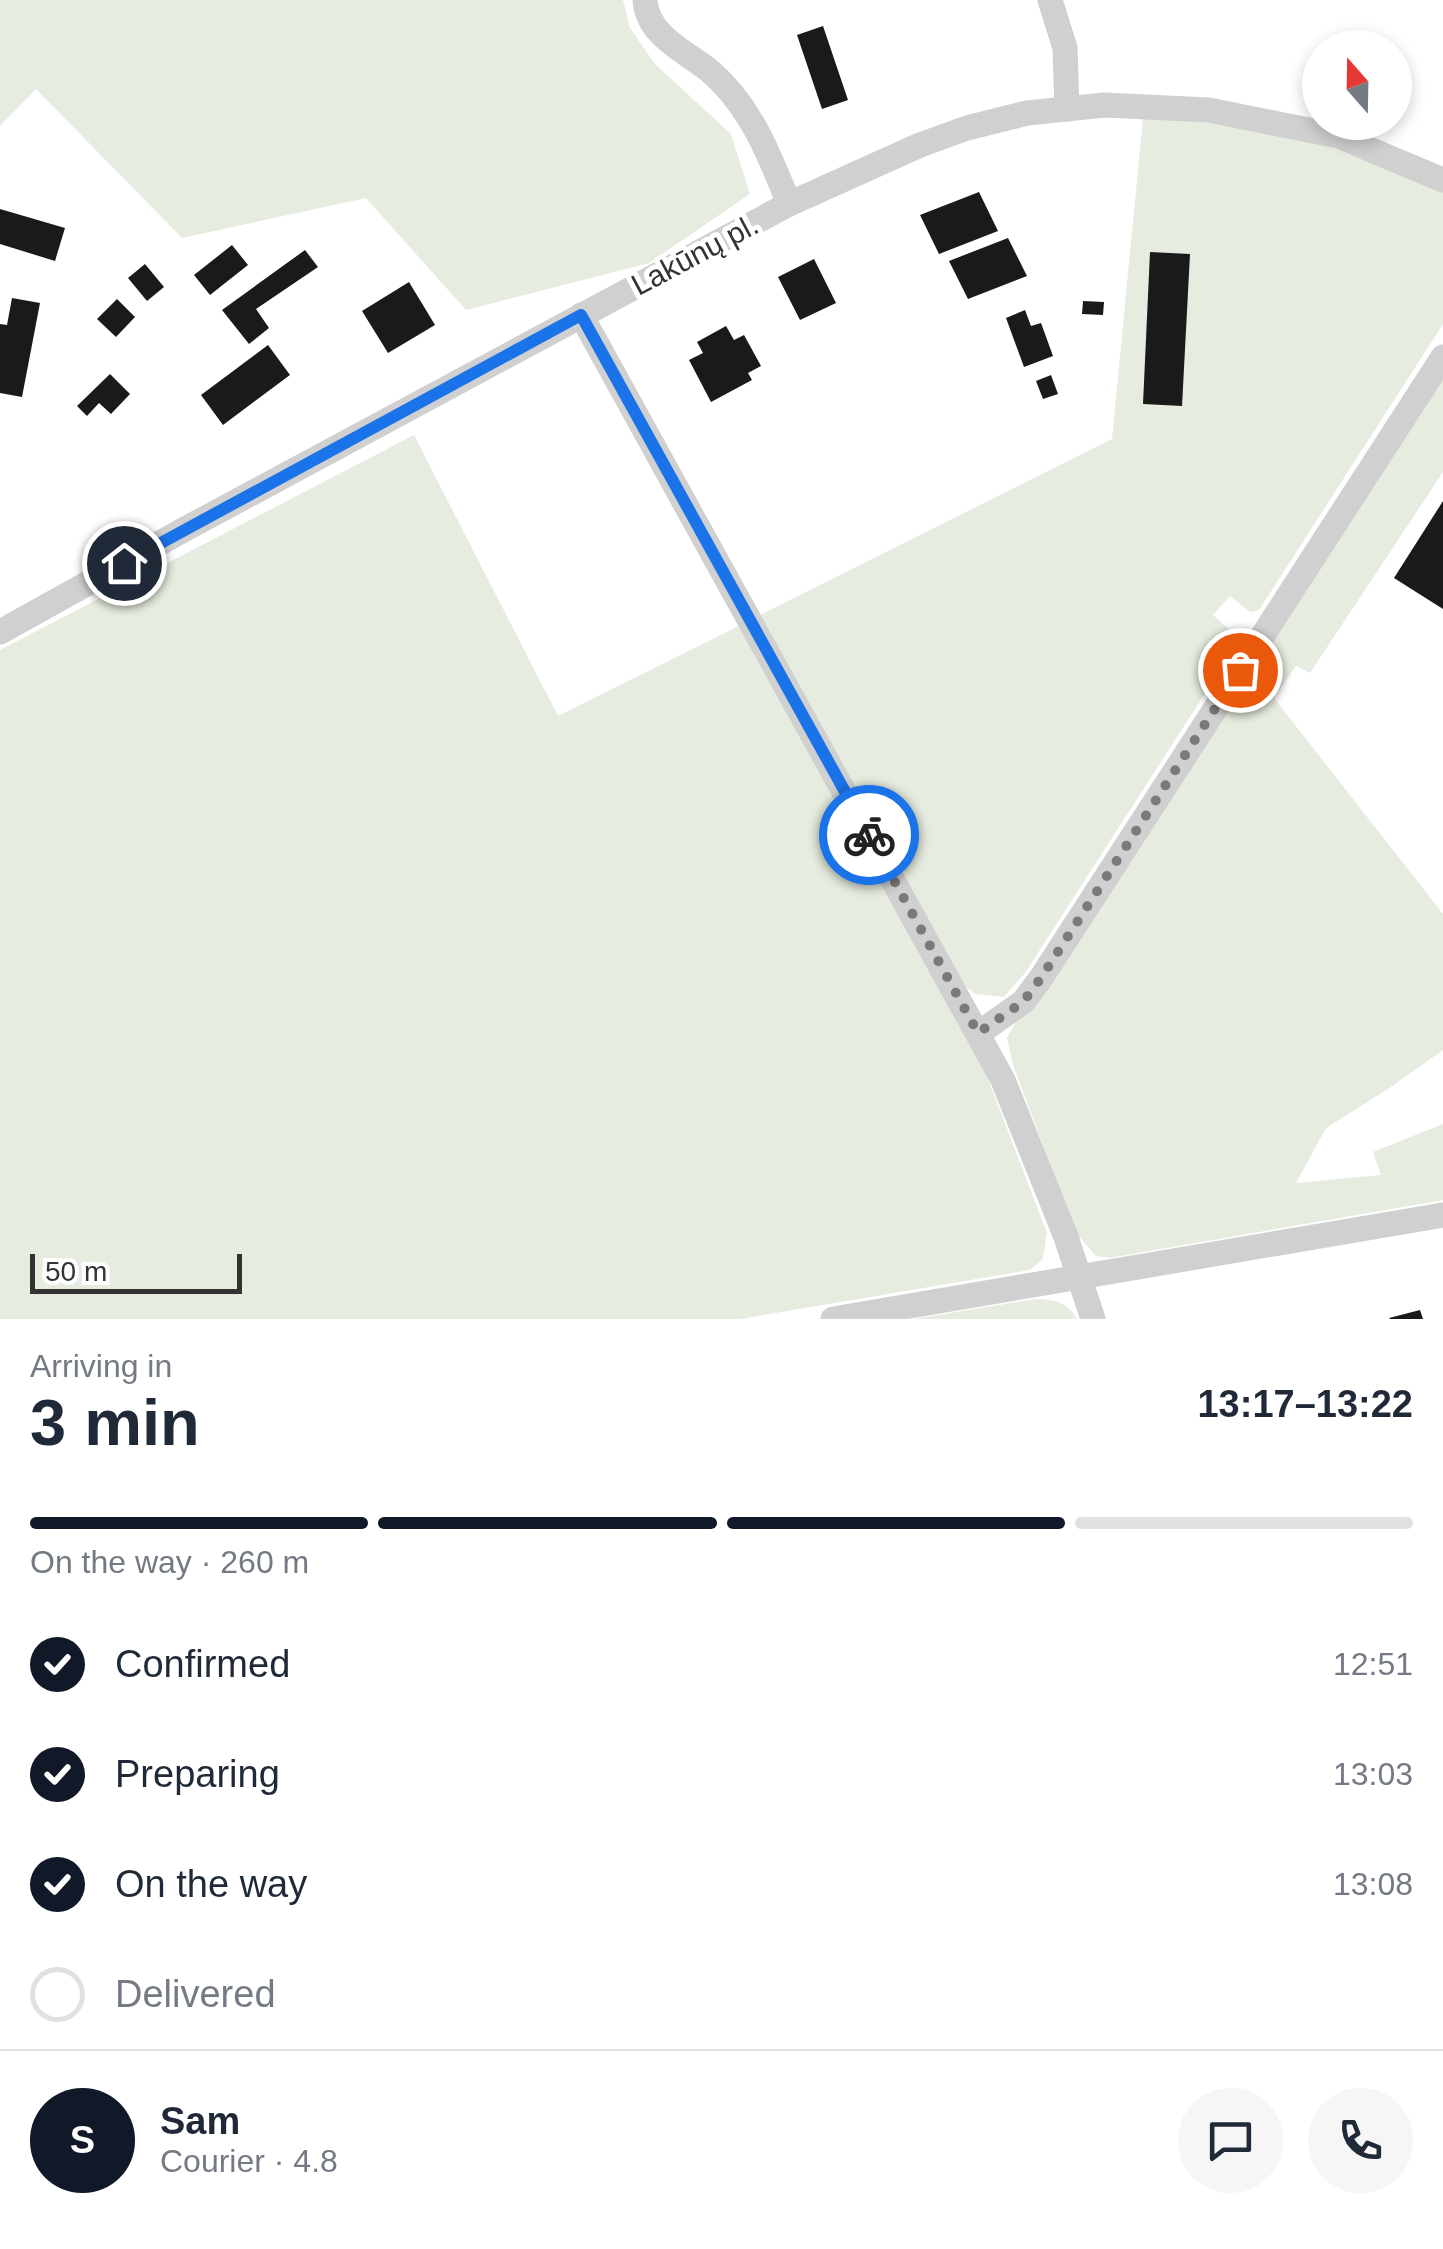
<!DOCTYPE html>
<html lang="en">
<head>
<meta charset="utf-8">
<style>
  body { margin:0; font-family:Helvetica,sans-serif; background:#f6f6f7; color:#1f2937; height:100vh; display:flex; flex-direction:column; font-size:38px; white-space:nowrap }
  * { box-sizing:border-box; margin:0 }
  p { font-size:32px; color:#747a83 }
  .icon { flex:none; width:55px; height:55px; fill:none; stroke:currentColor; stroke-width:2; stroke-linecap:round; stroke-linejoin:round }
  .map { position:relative; height:1319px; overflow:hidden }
  .details { display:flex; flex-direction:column; background:#fff; flex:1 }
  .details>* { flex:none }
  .needle { width:65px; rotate:340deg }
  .tools { position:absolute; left:1302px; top:30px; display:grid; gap:20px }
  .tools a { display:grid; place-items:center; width:110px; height:110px; border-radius:50%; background:#fff; box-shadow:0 5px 15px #0003; font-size:50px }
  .scale { position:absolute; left:30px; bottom:25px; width:212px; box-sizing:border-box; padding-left:10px; border:5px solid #333; border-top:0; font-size:28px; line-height:35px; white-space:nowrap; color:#333; -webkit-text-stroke:8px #fff; paint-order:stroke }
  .pin { position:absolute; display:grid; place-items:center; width:85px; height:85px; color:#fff; margin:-42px; border:5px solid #fff; border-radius:50%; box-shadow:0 2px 10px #0007 }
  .courier { position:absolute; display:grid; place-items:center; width:100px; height:100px; margin:-50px; border:8px solid #1a73e8; border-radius:50%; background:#fff; color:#222; box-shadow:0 2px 12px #0007 }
  .overview em { font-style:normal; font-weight:800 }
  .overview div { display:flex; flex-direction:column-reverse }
  .overview { display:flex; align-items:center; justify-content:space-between; height:170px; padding:0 30px }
  h1 { font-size:65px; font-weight:800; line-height:75px }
  .bar { display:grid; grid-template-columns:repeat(4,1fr); gap:15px 10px; align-content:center; height:120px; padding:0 30px }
  .bar i { height:12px; border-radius:8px; background:#e0e1e3 }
  .bar .current { background:#111827 }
  .bar p { grid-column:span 4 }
  .line { display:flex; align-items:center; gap:25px; padding:0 30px; border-top:2px solid #e0e1e3 }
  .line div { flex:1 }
  .round { display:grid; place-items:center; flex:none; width:105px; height:105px; border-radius:52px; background:#f6f6f7 }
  ol { padding:0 30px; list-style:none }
  li { display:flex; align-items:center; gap:30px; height:110px }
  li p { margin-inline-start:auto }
  li .icon { padding:10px; border-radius:50%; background:#111827; color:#fff; stroke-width:4 }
  li:last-child { color:#747a83 }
  li i { width:55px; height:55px; border:5px solid #e0e1e3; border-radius:50% }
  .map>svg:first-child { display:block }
  .green { fill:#e6ecdf }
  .building { fill:#1a1a1a }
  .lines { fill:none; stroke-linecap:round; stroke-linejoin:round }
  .minor { stroke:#d0d0d0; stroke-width:25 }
  .done { stroke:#7a7a7a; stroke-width:10; stroke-dasharray:0 18 }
  .route { stroke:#1a73e8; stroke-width:12 }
  .labels { text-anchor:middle; stroke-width:10; stroke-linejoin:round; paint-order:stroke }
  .street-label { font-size:30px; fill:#333; stroke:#fff }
</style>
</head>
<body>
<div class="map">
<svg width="1443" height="1319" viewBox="0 0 1443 1319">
  <rect width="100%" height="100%" fill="#fff"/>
  <g class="green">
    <path d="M0,0H623L630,28L655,64L731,134L750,194L649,263L466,310L366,198L182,238L36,89L0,126Z"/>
    <path d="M1143,118L1223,122L1317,142L1443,190V324L1259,610L1250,612L1230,596L1213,615L1240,639L1025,973L1004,997L976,994L964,986L758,616L1112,439Z"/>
    <path d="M1443,373V472L1310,673L1296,666L1274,698L1443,914V1050L1388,1089L1326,1128L1296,1183L1381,1175L1373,1152L1443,1124V1200L1109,1258L1096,1256L1076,1233L1013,1065L1007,1038L1015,1023L1030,1012Z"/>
    <path d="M414,435L558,716L739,626L985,1071L1047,1233L1043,1259L1030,1270L740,1319H0V650Z"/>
    <path d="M1036,1299C1056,1300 1066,1301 1077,1319H913Z"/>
  </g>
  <g class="building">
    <path d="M823,26L848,100L822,109L797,35Z"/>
    <path d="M979,192L998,231L939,254L920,215Z"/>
    <path d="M0,209L65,228L55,261L0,244Z"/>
    <path d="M1008,238L1027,276L968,299L949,261Z"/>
    <path d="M232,245L248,265L210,295L194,275Z"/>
    <path d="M305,250L318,267L256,309L269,328L249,344L222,310Z"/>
    <path d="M1150,252L1190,254L1182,406L1143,404Z"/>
    <path d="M814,259L836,303L800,320L778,277Z"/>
    <path d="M145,264L164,287L147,301L128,278Z"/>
    <path d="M409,282L435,325L388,353L362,311Z"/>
    <path d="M12,298L40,303L22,397L0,393V324L7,325Z"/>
    <path d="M117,299L135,317L116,337L97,319Z"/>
    <path d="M1083,301L1104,302L1103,315L1082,314Z"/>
    <path d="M1025,310L1031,326L1041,323L1053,356L1024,367L1006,318Z"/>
    <path d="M726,326L734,340L744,335L761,366L748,373L752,380L711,402L689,360L703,353L697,342Z"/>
    <path d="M268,345L290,375L223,425L201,395Z"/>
    <path d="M110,374L130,394L111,414L99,403L87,416L77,406Z"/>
    <path d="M1051,375L1058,394L1043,399L1036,381Z"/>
    <path d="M1443,501V609L1394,578Z"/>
    <path d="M1420,1310L1423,1319H1390L1389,1318Z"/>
  </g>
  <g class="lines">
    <g class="minor">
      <path d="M645,0C647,36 687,52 711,72C751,107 770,156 789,204"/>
      <path d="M1050,0L1065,48L1067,109"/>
      <path d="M581,315L1003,1080L1066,1237L1093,1319"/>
      <path d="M0,632L187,528L789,204L920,145L967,128L1027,113L1105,105L1209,110L1338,136L1443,180"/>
      <path d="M979,1033L1023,1002L1041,978L1443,357"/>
      <path d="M833,1319L1443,1215"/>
    </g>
  </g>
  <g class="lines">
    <path class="done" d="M869,835L978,1033L1023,1002L1041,978L1240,670"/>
    <path class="route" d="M124,563L581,315L869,835"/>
  </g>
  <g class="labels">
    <g class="street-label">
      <text transform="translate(695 255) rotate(-28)" y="10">Lakūnų pl.</text>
    </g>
  </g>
</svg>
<div class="tools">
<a><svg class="needle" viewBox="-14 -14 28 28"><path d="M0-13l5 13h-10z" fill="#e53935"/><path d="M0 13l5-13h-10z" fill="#747a83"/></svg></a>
</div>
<div class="scale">50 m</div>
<div class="pin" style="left:1240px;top:670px;background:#ea580c"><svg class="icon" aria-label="bag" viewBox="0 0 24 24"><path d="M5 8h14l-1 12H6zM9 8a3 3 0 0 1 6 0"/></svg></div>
<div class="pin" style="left:124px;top:563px;background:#1f2937"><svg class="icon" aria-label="home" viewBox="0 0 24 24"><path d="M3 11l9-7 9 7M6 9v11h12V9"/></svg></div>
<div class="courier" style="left:869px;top:835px"><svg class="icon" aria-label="bike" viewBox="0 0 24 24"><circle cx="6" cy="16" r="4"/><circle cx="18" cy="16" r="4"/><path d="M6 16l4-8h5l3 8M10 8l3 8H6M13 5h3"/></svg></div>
</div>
<section class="details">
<div class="overview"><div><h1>3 min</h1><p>Arriving in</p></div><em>13:17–13:22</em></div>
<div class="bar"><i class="current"></i><i class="current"></i><i class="current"></i><i></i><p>On the way · 260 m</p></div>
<ol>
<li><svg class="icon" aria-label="check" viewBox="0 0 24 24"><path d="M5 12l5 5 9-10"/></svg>Confirmed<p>12:51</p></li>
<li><svg class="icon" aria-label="check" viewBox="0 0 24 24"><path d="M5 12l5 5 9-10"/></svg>Preparing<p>13:03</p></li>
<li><svg class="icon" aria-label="check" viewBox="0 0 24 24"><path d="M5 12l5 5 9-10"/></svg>On the way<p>13:08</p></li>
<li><i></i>Delivered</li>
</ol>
<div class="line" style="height:180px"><b class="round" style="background:#111827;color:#fff">S</b><div><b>Sam</b><p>Courier · 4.8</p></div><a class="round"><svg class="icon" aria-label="chat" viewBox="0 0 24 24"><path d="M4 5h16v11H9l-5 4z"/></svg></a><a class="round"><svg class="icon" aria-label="phone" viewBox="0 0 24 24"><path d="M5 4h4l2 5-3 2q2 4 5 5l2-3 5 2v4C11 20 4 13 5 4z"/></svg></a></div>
</section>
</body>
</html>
